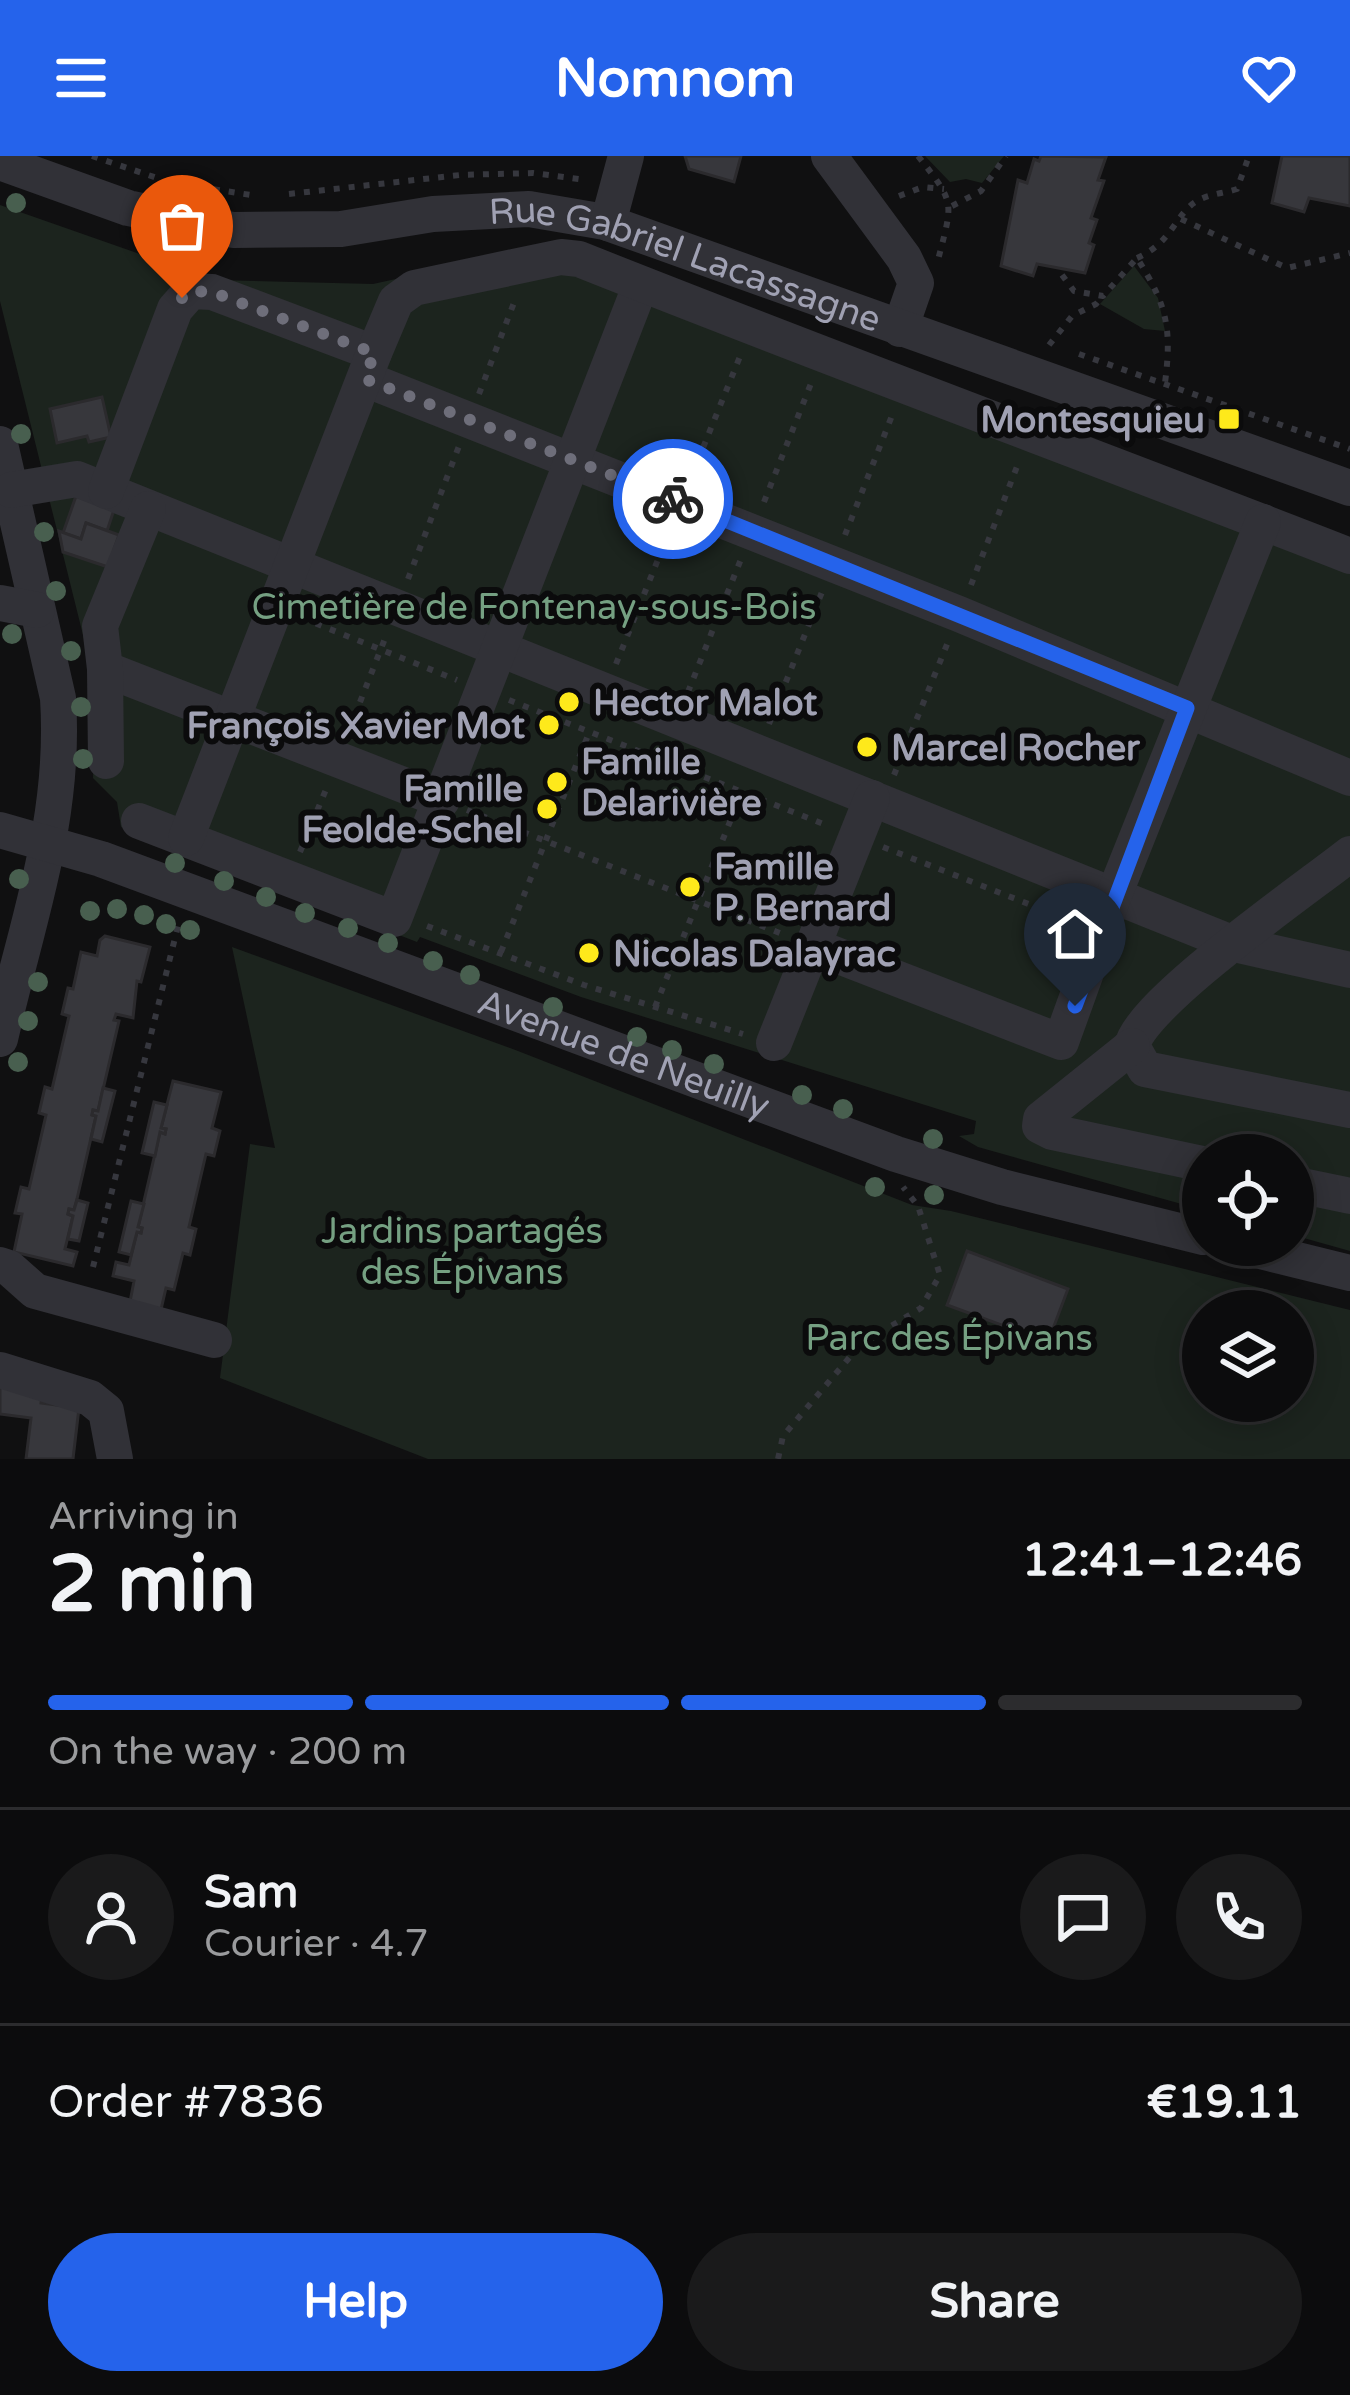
<!DOCTYPE html>
<html lang="en">
<head>
<meta charset="utf-8">
<style>
  body { margin:0; font-family:"Varela Round",sans-serif; background:#1a1a1b; color:#f1f3f6; height:100vh; display:flex; flex-direction:column; font-size:45px; white-space:nowrap }
  * { box-sizing:border-box; margin:0 }
  p { font-size:39px; color:#9a9b9d }
  .icon { flex:none; width:66px; height:66px; fill:none; stroke:currentColor; stroke-width:2; stroke-linecap:round; stroke-linejoin:round }
  .map { position:relative; height:1303px; overflow:hidden }
  .panel { display:flex; flex-direction:column; background:#0c0c0d; flex:1 }
  .panel>* { flex:none }
  .buttons { position:absolute; left:1182px; top:978px; display:grid; gap:24px }
  .buttons a { display:grid; place-items:center; width:132px; height:132px; border-radius:50%; background:#0c0c0d; box-shadow:0 6px 30px #0003,0 0 0 3px #2c2c2e; font-size:60px }
  .pin { position:absolute; display:grid; place-items:center; width:102px; height:102px; color:#fff; margin:-123px -51px; border-radius:50% 50% 50% 0; rotate:-45deg; box-shadow:0 0 12px #0007 }
  .pin .icon { rotate:45deg }
  .courier { position:absolute; display:grid; place-items:center; width:120px; height:120px; margin:-60px; border:9px solid #2563eb; border-radius:50%; background:#fff; color:#222; box-shadow:0 3px 15px #0007 }
  .overview em { font-style:normal; font-weight:800 }
  .overview div { display:flex; flex-direction:column-reverse }
  .overview { display:flex; align-items:center; justify-content:space-between; height:204px; padding:0 48px }
  h1 { font-size:78px; font-weight:800; line-height:90px }
  .bar { display:grid; grid-template-columns:repeat(4,1fr); gap:18px 12px; align-content:center; height:144px; padding:0 48px }
  .bar i { height:15px; border-radius:9px; background:#2c2c2e }
  .bar .on { background:#2563eb }
  .bar p { grid-column:span 4 }
  .line { display:flex; align-items:center; gap:30px; padding:0 48px; border-top:3px solid #2c2c2e }
  .line div { flex:1 }
  .round { display:grid; place-items:center; flex:none; width:126px; height:126px; border-radius:63px; background:#1a1a1b }
  .primary-button { display:flex; gap:24px; margin-top:auto; padding:24px 48px }
  .primary-button a { flex:1; height:138px; border-radius:72px; background:#2563eb; color:#fff; font-size:48px; font-weight:800; line-height:138px; text-align:center }
  .primary-button a+a { background:#1a1a1b; color:#f1f3f6 }
  header { display:flex; justify-content:space-between; align-items:center; height:156px; padding:0 48px; background:#2563eb; color:#fff; font-size:54px; font-weight:800 }
  .map>svg:first-child { display:block }
  .green { fill:#1c241e; fill-rule:evenodd }
  .building { fill:#37373c; stroke:#2b2a2d; stroke-width:3 }
  .lines { fill:none; stroke-linecap:round; stroke-linejoin:round }
  .path { stroke:#36373e; stroke-width:6; stroke-dasharray:6 9; stroke-linecap:butt }
  .minor { stroke:#313137; stroke-width:36 }
  .tree { fill:#485f4f }
  .done { stroke:#6e6e7a; stroke-width:12; stroke-dasharray:0 21.6 }
  .route { stroke:#2563eb; stroke-width:15 }
  .poi-dot { fill:#fee91b; stroke:#0b0b0c; stroke-width:4.5 }
  .labels { text-anchor:middle; stroke-width:12; stroke-linejoin:round; paint-order:stroke }
  .street-label { font-size:36px; fill:#a0a1b3; stroke:#0b0b0c }
  .poi-label { font-size:36px; font-weight:bold; fill:#a0a1b3; stroke:#0b0b0c; text-anchor:start }
  .park-label { font-size:36px; fill:#75a082; stroke:#0b0b0c }
</style>
</head>
<body>
<header><svg class="icon" aria-label="menu" viewBox="0 0 24 24"><path d="M4 6h16M4 12h16M4 18h16"/></svg>Nomnom<svg class="icon" aria-label="heart" viewBox="0 0 24 24"><path d="M12 20l-8-8c-3-5 5-10 8-4 3-6 11-1 8 4z"/></svg></header>
<div class="map">
<svg width="1350" height="1303" viewBox="0 0 1350 1303">
  <rect width="100%" height="100%" fill="#101011"/>
  <g class="green">
    <path d="M925,0H1004L982,27L966,23L950,26Z"/>
    <path d="M0,49L214,124L373,128L560,87L1350,392V1095L1293,1079V999H1203V1054L978,991L959,980L974,978L976,965L581,841L420,781L417,786L121,671L117,646L93,622L95,556L85,487L0,145Z"/>
    <path d="M1134,110L1158,142L1165,175L1144,173L1100,148Z"/>
    <path d="M232,791L518,895L912,1049L951,1055L1350,1154V1303H428L220,1222L250,988L275,992ZM1203,1155H1293V1245H1203Z"/>
  </g>
  <g class="building">
    <path d="M685,0H741L734,26L689,13Z"/>
    <path d="M1041,0L1106,1L1098,24L1104,25L1091,62L1097,64L1089,87L1094,89L1085,117L1037,108L1033,120L1001,110L1018,24L1027,27L1034,3L1039,5Z"/>
    <path d="M1282,0H1350V50L1309,42L1304,56L1272,47Z"/>
    <path d="M102,241L111,281L89,286L87,280L57,287L50,253Z"/>
    <path d="M76,340L114,354L107,375L86,367L81,383L63,377Z"/>
    <path d="M86,367L119,379L108,411L63,396L59,375L81,383Z"/>
    <path d="M105,780L150,791L141,826L137,825L133,862L116,858L114,864L119,865L98,955L93,954L92,959L96,960L77,1043L74,1054L69,1053L68,1058L73,1060L65,1093L77,1096L73,1110L14,1096L22,1058L15,1057L21,1031L29,1033L46,959L39,957L45,931L52,933L69,860L62,858L68,832L73,833L81,796L97,800L100,784Z"/>
    <path d="M173,925L221,936L212,972L220,975L214,1000L206,998L189,1071L196,1073L190,1099L183,1097L174,1134L166,1132L160,1158L129,1151L134,1125L113,1120L116,1106L129,1109L137,1076L141,1077L142,1072L138,1071L160,976L165,978L166,973L161,972Z"/>
    <path d="M103,932L115,935L102,986L91,983L96,960L92,959L93,954L98,955Z"/>
    <path d="M154,946L167,949L161,972L166,973L165,978L160,976L155,1000L142,997Z"/>
    <path d="M77,1044L88,1047L79,1085L68,1083L73,1060L68,1058L69,1053L74,1054Z"/>
    <path d="M131,1045L144,1048L138,1071L142,1072L141,1077L137,1076L131,1099L119,1096Z"/>
    <path d="M967,1095L1068,1133L1048,1186L947,1149Z"/>
    <path d="M0,1226L42,1240L41,1247L79,1252L73,1303H26L31,1262L0,1258Z"/>
  </g>
  <g class="lines">
    <g class="path">
      <path d="M92,0L157,22"/>
      <path d="M918,0C956,48 953,45 938,104"/>
      <path d="M199,31L251,39"/>
      <path d="M289,38L460,19L533,17L586,24"/>
      <path d="M899,40L923,31L944,33"/>
      <path d="M952,50L981,35L1006,0"/>
      <path d="M1181,63L1287,112L1350,97"/>
      <path d="M1137,102C1174,86 1175,56 1199,44C1210,38 1225,37 1237,33L1249,0"/>
      <path d="M1062,119L1074,135L1103,140L1137,102C1167,149 1172,172 1165,227"/>
      <path d="M1049,189L1072,160L1096,148L1103,140"/>
      <path d="M1079,198L1350,293"/>
      <path d="M479,238L515,144"/>
      <path d="M692,319L741,198"/>
      <path d="M764,346L812,225"/>
      <path d="M845,379L893,257"/>
      <path d="M408,423L459,290"/>
      <path d="M971,429L1018,308"/>
      <path d="M302,462L457,524"/>
      <path d="M616,508L669,376"/>
      <path d="M688,536L741,403"/>
      <path d="M509,544L826,669"/>
      <path d="M769,568L822,436"/>
      <path d="M349,574L386,480"/>
      <path d="M894,619L948,486"/>
      <path d="M467,654L785,779"/>
      <path d="M883,691L1072,765"/>
      <path d="M300,696L327,631"/>
      <path d="M427,770L584,829L743,878"/>
      <path d="M501,796L589,577"/>
      <path d="M655,851L742,636"/>
      <path d="M93,1111L180,762"/>
      <path d="M778,1303L783,1280L860,1189L921,1152L940,1119L918,1050L903,1031"/>
    </g>
    <g class="minor">
      <path d="M829,0L904,102L916,127L900,173"/>
      <path id="s1" d="M0,6L128,52L233,74L341,73L433,58L529,53L605,66L1350,332"/>
      <path d="M608,67L626,0"/>
      <path d="M365,223L959,458L1350,622"/>
      <path d="M0,288L58,542C66,665 27,765 0,883"/>
      <path d="M11,334L77,323L1234,788L1350,814"/>
      <path d="M106,335L175,153L191,135L212,136L374,197"/>
      <path d="M0,447L37,454"/>
      <path d="M105,513L442,644"/>
      <path d="M106,605L105,513L100,470L148,353"/>
      <path d="M139,665L394,763L641,128"/>
      <path id="s2" d="M0,674L101,703L896,998L1002,1031L1203,1081"/>
      <path d="M186,682L374,197L396,145L414,132L561,101L579,103C835,205 1093,300 1350,400"/>
      <path d="M1350,698C1307,732 1141,847 1132,890L1145,913L1350,954"/>
      <path d="M813,790L1061,886L1114,739L1263,366"/>
      <path d="M774,887L872,642"/>
      <path d="M1132,890L1041,963L1040,970L1052,976L1203,1008"/>
      <path d="M1293,1028L1350,1040"/>
      <path d="M1236,1089L1350,1117"/>
      <path d="M0,1109L9,1112L35,1135L214,1184"/>
      <path d="M0,1214L90,1242L106,1255L115,1303"/>
    </g>
  </g>
  <g class="tree">
    <circle cx="16" cy="47" r="10"/>
    <circle cx="195" cy="108" r="10"/>
    <circle cx="21" cy="278" r="10"/>
    <circle cx="44" cy="376" r="10"/>
    <circle cx="56" cy="435" r="10"/>
    <circle cx="12" cy="478" r="10"/>
    <circle cx="71" cy="495" r="10"/>
    <circle cx="81" cy="551" r="10"/>
    <circle cx="83" cy="603" r="10"/>
    <circle cx="175" cy="707" r="10"/>
    <circle cx="19" cy="723" r="10"/>
    <circle cx="224" cy="725" r="10"/>
    <circle cx="266" cy="741" r="10"/>
    <circle cx="117" cy="753" r="10"/>
    <circle cx="90" cy="755" r="10"/>
    <circle cx="305" cy="757" r="10"/>
    <circle cx="144" cy="759" r="10"/>
    <circle cx="166" cy="768" r="10"/>
    <circle cx="348" cy="772" r="10"/>
    <circle cx="190" cy="774" r="10"/>
    <circle cx="388" cy="787" r="10"/>
    <circle cx="433" cy="805" r="10"/>
    <circle cx="470" cy="819" r="10"/>
    <circle cx="38" cy="826" r="10"/>
    <circle cx="553" cy="851" r="10"/>
    <circle cx="28" cy="865" r="10"/>
    <circle cx="637" cy="881" r="10"/>
    <circle cx="672" cy="894" r="10"/>
    <circle cx="18" cy="906" r="10"/>
    <circle cx="714" cy="908" r="10"/>
    <circle cx="802" cy="939" r="10"/>
    <circle cx="843" cy="953" r="10"/>
    <circle cx="933" cy="983" r="10"/>
    <circle cx="875" cy="1031" r="10"/>
    <circle cx="934" cy="1039" r="10"/>
  </g>
  <g class="lines">
    <path class="done" d="M182,142L191,135L212,136L374,197L365,223L673,343"/>
    <path class="route" d="M673,343L1187,552L1075,850"/>
  </g>
  <g class="poi-dot">
    <rect x="1217" y="251" width="24" height="24" rx="6"/>
    <circle cx="569" cy="546" r="12"/>
    <circle cx="549" cy="569" r="12"/>
    <circle cx="867" cy="591" r="12"/>
    <circle cx="557" cy="626" r="12"/>
    <circle cx="547" cy="653" r="12"/>
    <circle cx="690" cy="731" r="12"/>
    <circle cx="589" cy="797" r="12"/>
  </g>
  <g class="labels">
    <g class="street-label">
      <text dy="13" stroke="none"><textPath href="#s1" startOffset="705">Rue Gabriel Lacassagne</textPath></text>
      <text dy="13" stroke="none"><textPath href="#s2" startOffset="663">Avenue de Neuilly</textPath></text>
    </g>
    <g class="poi-label">
      <text x="1205" y="276" text-anchor="end">Montesquieu</text>
      <text x="593" y="559">Hector Malot</text>
      <text x="525" y="582" text-anchor="end">François Xavier Mot</text>
      <text x="891" y="604">Marcel Rocher</text>
      <text x="581" y="618">Famille<tspan x="581" dy="41">Delarivière</tspan></text>
      <text x="523" y="645" text-anchor="end">Famille<tspan x="523" dy="41">Feolde-Schel</tspan></text>
      <text x="714" y="723">Famille<tspan x="714" dy="41">P. Bernard</tspan></text>
      <text x="613" y="810">Nicolas Dalayrac</text>
    </g>
    <g class="park-label">
      <text x="534" y="463">Cimetière de Fontenay-sous-Bois</text>
      <text x="462" y="1087">Jardins partagés<tspan x="462" dy="41">des Épivans</tspan></text>
      <text x="949" y="1194">Parc des Épivans</text>
    </g>
  </g>
</svg>
<div class="buttons">
<a><svg class="icon" aria-label="locate" viewBox="0 0 24 24"><circle cx="12" cy="12" r="6"/><path d="M12 2v4M12 18v4M2 12h4M18 12h4"/></svg></a>
<a><svg class="icon" aria-label="layers" viewBox="0 0 24 24"><path d="M12 4l9 5-9 5-9-5zM3 14l9 5 9-5"/></svg></a>
</div>
<div class="pin" style="left:182px;top:142px;background:#ea580c"><svg class="icon" aria-label="bag" viewBox="0 0 24 24"><path d="M5 8h14l-1 12H6zM9 8a3 3 0 0 1 6 0"/></svg></div>
<div class="pin" style="left:1075px;top:850px;background:#1f2937"><svg class="icon" aria-label="home" viewBox="0 0 24 24"><path d="M3 11l9-7 9 7M6 9v11h12V9"/></svg></div>
<div class="courier" style="left:673px;top:343px"><svg class="icon" aria-label="bike" viewBox="0 0 24 24"><circle cx="6" cy="16" r="4"/><circle cx="18" cy="16" r="4"/><path d="M6 16l4-8h5l3 8M10 8l3 8H6M13 5h3"/></svg></div>
</div>
<section class="panel">
<div class="overview"><div><h1>2 min</h1><p>Arriving in</p></div><em>12:41–12:46</em></div>
<div class="bar"><i class="on"></i><i class="on"></i><i class="on"></i><i></i><p>On the way · 200 m</p></div>
<div class="line" style="height:216px"><a class="round"><svg class="icon" aria-label="person" viewBox="0 0 24 24"><circle cx="12" cy="8" r="4"/><path d="M4 21q1-7 8-7t8 7"/></svg></a><div><b>Sam</b><p>Courier · 4.7</p></div><a class="round"><svg class="icon" aria-label="chat" viewBox="0 0 24 24"><path d="M4 5h16v11H9l-5 4z"/></svg></a><a class="round"><svg class="icon" aria-label="phone" viewBox="0 0 24 24"><path d="M5 4h4l2 5-3 2q2 4 5 5l2-3 5 2v4C11 20 4 13 5 4z"/></svg></a></div>
<div class="line" style="height:156px"><div>Order #7836</div><b>€19.11</b></div>
<div class="primary-button"><a>Help</a><a>Share</a></div>
</section>
</body>
</html>
